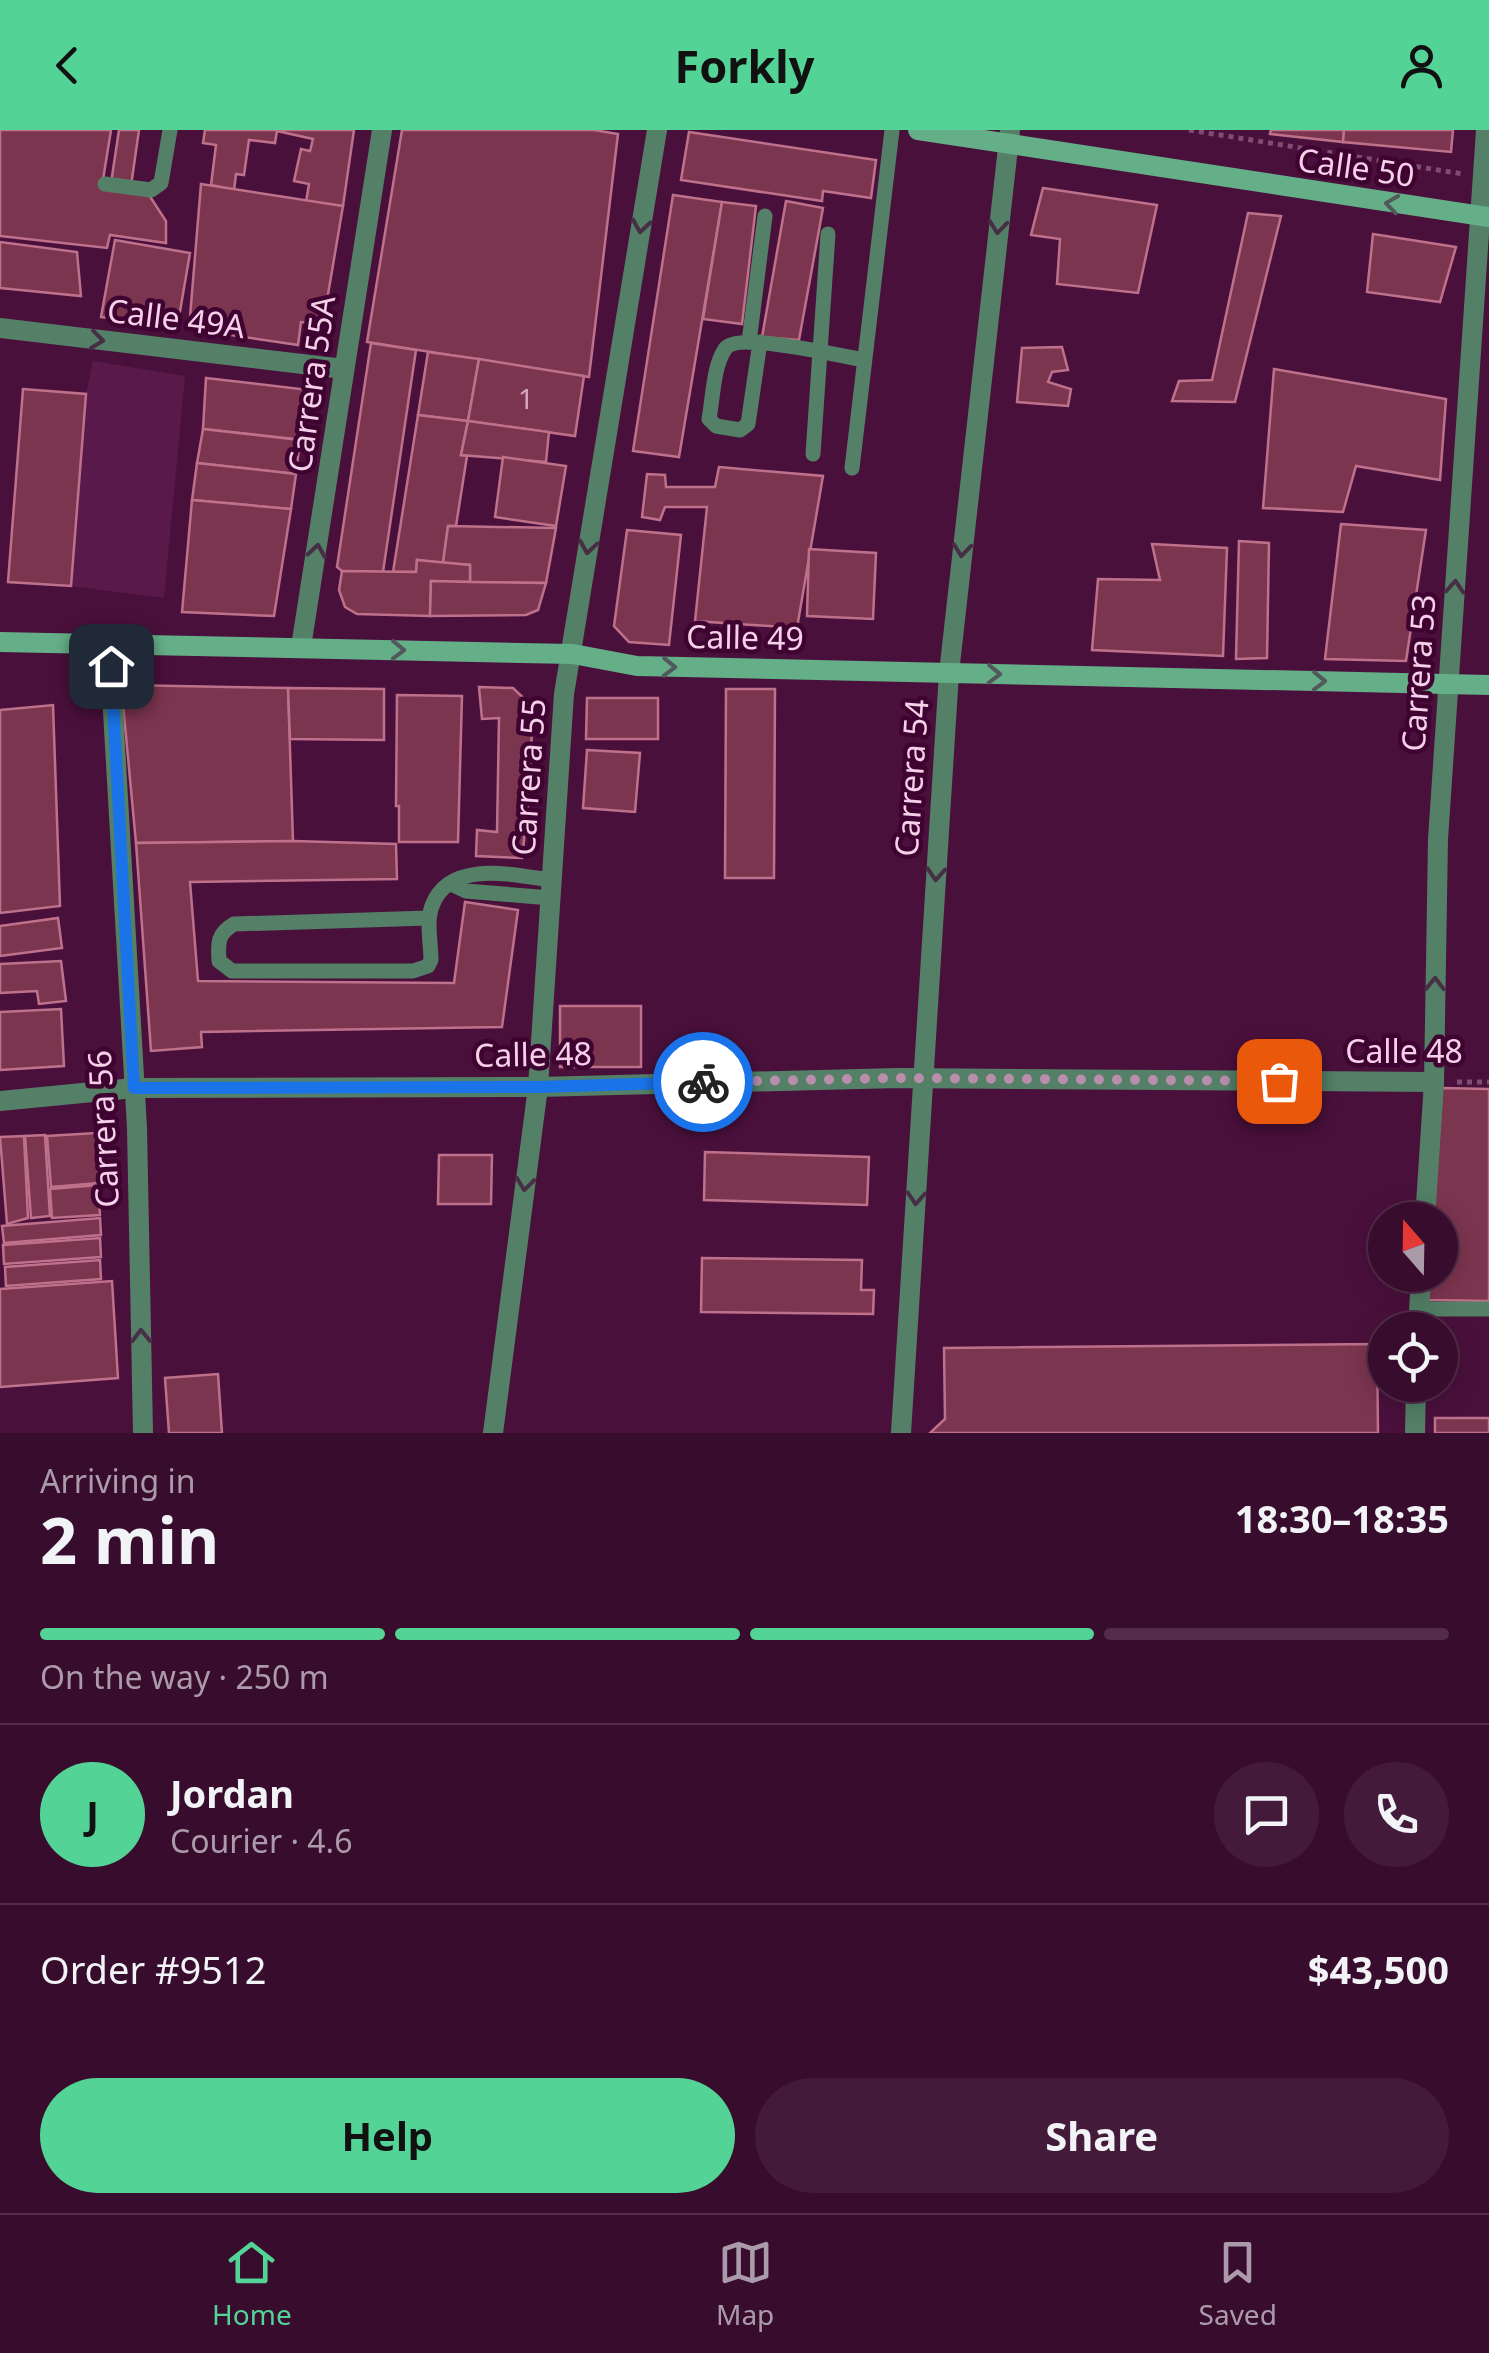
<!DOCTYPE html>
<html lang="en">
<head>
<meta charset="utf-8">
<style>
  body { margin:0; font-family:"Noto Sans",sans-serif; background:#431a39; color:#f1f3f6; height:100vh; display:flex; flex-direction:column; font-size:38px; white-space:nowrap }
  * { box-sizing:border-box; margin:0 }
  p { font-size:32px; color:#ab9baa }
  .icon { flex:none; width:55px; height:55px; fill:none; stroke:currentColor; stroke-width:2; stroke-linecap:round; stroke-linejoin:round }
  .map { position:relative; height:1303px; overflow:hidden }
  .side { display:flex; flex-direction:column; background:#380c2d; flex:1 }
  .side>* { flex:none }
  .needle { width:65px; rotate:340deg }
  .tools { position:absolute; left:1368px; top:1072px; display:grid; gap:20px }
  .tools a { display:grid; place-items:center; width:90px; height:90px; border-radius:50%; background:#380c2d; box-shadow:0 5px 25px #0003,0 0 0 2px #522c49; font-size:50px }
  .pin { position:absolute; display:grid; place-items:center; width:85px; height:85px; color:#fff; margin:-42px; border-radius:20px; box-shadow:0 5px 15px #0006 }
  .courier { position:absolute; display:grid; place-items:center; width:100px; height:100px; margin:-50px; border:8px solid #1a73e8; border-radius:50%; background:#fff; color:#222; box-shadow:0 2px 12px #0007 }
  .headline em { font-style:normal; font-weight:700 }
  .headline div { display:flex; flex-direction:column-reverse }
  .headline { display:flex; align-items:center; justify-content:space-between; height:170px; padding:0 40px }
  h1 { font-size:65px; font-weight:700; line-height:75px }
  .bar { display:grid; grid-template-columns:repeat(4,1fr); gap:15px 10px; align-content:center; height:120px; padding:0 40px }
  .bar i { height:12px; border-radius:8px; background:#522c49 }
  .bar .current { background:#54d396 }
  .bar p { grid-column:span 4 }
  .line { display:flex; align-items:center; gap:25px; padding:0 40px; border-top:2px solid #522c49 }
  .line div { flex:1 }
  .round { display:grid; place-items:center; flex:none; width:105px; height:105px; border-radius:52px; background:#431a39 }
  .action { display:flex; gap:20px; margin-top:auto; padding:20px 40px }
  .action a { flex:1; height:115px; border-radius:60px; background:#54d396; color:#111; font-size:40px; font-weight:700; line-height:115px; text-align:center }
  .action a+a { background:#431a39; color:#f1f3f6 }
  header { display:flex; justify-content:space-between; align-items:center; height:130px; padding:0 40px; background:#54d396; color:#111; font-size:45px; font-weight:700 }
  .tabs { display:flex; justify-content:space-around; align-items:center; height:140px; border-top:2px solid #522c49; background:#380c2d; font-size:28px; color:#ab9baa }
  .tabs a { display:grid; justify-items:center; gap:5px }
  .tabs .current { color:#54d396 }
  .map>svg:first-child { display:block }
  .built { fill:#591a4b }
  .building { fill:#7c354f; stroke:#bf718b; stroke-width:2.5 }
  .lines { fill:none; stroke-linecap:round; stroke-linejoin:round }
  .path { stroke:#7f4c72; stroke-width:5; stroke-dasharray:5 5; stroke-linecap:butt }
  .service { stroke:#538067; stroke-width:15 }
  .minor { stroke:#538067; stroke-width:20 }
  .tertiary { stroke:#538067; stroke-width:20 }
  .secondary { stroke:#65af88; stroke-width:20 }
  .oneway { stroke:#52595d }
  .oneway2 { stroke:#462f45 }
  .done { stroke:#b98dac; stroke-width:10; stroke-dasharray:0 18 }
  .route { stroke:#1a73e8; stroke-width:12 }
  .labels { text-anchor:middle; stroke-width:9; stroke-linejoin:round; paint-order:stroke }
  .number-label { font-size:28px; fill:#d7a9c2 }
  .street-label { font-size:32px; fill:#f5d0e8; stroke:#3f0332 }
</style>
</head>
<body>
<header><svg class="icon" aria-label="back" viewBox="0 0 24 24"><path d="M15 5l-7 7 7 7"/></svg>Forkly<svg class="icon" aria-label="person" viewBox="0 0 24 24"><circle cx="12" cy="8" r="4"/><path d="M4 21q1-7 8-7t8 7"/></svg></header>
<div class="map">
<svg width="1489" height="1303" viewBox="0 0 1489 1303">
  <rect width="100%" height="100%" fill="#4a103c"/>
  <path class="built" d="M93,231L185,246L164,468L71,456L86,264Z"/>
  <g class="building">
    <path d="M0,0H111L102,56L147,62L166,91V113L110,105L107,118L0,106Z"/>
    <path d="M119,0H139L131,56L111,53Z"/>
    <path d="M205,0H354L343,76L306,72L309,54L294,51L301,19L310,21L313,9L277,1L275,13L249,10L244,45L236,44L234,60L211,55L216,15L203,13Z"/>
    <path d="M402,0H594L618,4L589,247L367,212Z"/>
    <path d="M1271,0H1344L1343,12L1270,4Z"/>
    <path d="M1344,0H1453L1451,22L1343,12Z"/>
    <path d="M689,2L876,30L871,68L823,61L822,71L681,50Z"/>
    <path d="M201,54L343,76L323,194L301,192L298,215L189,199Z"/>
    <path d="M1043,58L1157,75L1138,163L1057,154L1060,109L1031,105Z"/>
    <path d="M673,65L722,72L679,327L633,321Z"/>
    <path d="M786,71L823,78L799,210L762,207Z"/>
    <path d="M722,72L756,76L742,194L703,189Z"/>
    <path d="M1248,83L1281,86L1235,272L1172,271L1179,251L1212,250Z"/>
    <path d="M1373,104L1456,117L1440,172L1367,162Z"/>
    <path d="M115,110L190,123L177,199L101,187Z"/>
    <path d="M0,112L77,122L81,166L0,158Z"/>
    <path d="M371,213L416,220L383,442L342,441L337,437Z"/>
    <path d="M1062,217L1068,240L1052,242L1048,252L1071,259L1068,276L1017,272L1022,218Z"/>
    <path d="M428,222L479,229L468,291L418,285Z"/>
    <path d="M479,229L584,246L575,306L468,291Z"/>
    <path d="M1274,239L1446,269L1440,350L1356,336L1343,382L1263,378Z"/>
    <path d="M206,248L309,260L303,310L203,299Z"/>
    <path d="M23,259L86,264L71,456L8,452Z"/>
    <path d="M418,285L468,291L461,325L467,326L456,396H448L443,433L417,430L416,442H393Z"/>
    <path d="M468,291L549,302L546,332L461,325Z"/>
    <path d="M203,299L300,310L296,344L197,333Z"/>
    <path d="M503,327L566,336L556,396L495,387Z"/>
    <path d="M197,333L296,344L291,379L192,370Z"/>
    <path d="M719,337L823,346L797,498L695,491L707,377H665L660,390L642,387L647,344L665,345L666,357H715Z"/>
    <path d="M192,370L291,379L274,486L182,482Z"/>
    <path d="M1341,394L1426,400L1406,531L1325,529Z"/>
    <path d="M448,396L556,398L546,453L470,452V435L443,433Z"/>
    <path d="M627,400L681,405L669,515L629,512L614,496Z"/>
    <path d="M1239,411L1269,413L1267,528L1236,529Z"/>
    <path d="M1152,414L1227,418L1223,526L1092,520L1098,449L1160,450Z"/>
    <path d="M809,419L876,423L873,489L807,486Z"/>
    <path d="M417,430L470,435V452L431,451L430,486L357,484L345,477L339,460L342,441L416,442Z"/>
    <path d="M431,451L470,452L546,453L538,480L526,485L430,486Z"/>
    <path d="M124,555L288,558L293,711L136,713L123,574Z"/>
    <path d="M479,557L513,558L532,576L531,648L522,728L476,726L477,700L497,702L499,588L482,589Z"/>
    <path d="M288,558L384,559V610L290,609Z"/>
    <path d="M726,559H775L774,748H725Z"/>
    <path d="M397,565L462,566L458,712H399V676H396Z"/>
    <path d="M587,568H658V609H586Z"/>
    <path d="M53,575L60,776L0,783V580Z"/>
    <path d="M587,620L640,623L635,682L583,678Z"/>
    <path d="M293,711L396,714L397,749L190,752L198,851L454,853L465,772L518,780L502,897L201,902L202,917L151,921L136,713Z"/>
    <path d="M58,788L62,818L0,826V796Z"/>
    <path d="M61,831L66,871L39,874L37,861L0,863V834Z"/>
    <rect x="560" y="876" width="81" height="61"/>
    <path d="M61,879L64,936L0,940V882Z"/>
    <path d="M1442,958L1489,959V1171L1428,1170L1429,1145H1440V1090H1433Z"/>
    <path d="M96,1003L99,1053L51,1057L47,1006Z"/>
    <path d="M45,1005L50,1086L31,1088L25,1006Z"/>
    <path d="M24,1006L28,1088L7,1094L0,1007Z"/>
    <path d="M705,1022L869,1027L867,1075L704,1070Z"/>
    <path d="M439,1025H492L491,1074H438Z"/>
    <path d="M98,1055L100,1085L52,1088L50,1059Z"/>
    <path d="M100,1088L101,1105L4,1113L2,1096Z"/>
    <path d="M100,1108L101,1127L4,1134L3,1115Z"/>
    <path d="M702,1128L862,1130L861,1160H874L873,1184L701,1182Z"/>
    <path d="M100,1130L101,1149L6,1156L5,1137Z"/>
    <path d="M112,1151L118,1248L0,1257V1159Z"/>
    <path d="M1377,1214L1378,1303H930L945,1289L944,1218Z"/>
    <path d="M218,1244L222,1303H169L165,1248Z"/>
    <rect x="1435" y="1288" width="54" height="15"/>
  </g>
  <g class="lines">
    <g class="path">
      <path d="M1189,0L1463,44"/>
      <path d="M1457,952H1489"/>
    </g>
    <g class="service">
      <path d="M105,54L151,60L161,53L170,0"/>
      <path d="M749,212L765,86"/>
      <path d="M760,212L748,294L740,300L716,296L709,289C713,268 713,237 725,219C736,201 841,226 864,230"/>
      <path d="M813,324L828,104"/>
      <path d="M852,338L892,0"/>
      <path d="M451,754L466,761L551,768"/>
      <path d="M429,788L234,794C217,804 218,813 219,831L232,841H413L428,836L431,830C431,813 426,792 432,776C449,729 514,745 551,750"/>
      <path d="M1419,1179H1489"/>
    </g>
    <g class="minor">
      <path d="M0,198L344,239"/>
      <path d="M109,512L137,998L143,1303"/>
      <path d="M301,517L382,0"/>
      <path d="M493,1303L538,957L564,564L657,0"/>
    </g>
    <g class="tertiary">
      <path d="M0,971L134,958L538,957L898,948L1434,952"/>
      <path d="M1425,1090L1434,952L1438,709L1486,0"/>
      <path d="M1418,1200L1421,1145"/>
      <path d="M901,1303L949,543L1010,0"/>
      <path d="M1415,1303L1416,1255"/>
    </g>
    <g class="secondary">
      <path d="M918,0L1489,87"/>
      <path d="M0,512L573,524L637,536L1489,555"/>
    </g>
  </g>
  <defs><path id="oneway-chevron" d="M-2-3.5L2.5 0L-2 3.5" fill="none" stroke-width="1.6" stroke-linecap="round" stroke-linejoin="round" transform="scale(2.5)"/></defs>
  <g class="oneway">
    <use href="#oneway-chevron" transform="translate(1392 74) rotate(-172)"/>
    <use href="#oneway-chevron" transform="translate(398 520) rotate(1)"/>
    <use href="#oneway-chevron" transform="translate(669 537) rotate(1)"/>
    <use href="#oneway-chevron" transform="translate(994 544) rotate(1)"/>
    <use href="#oneway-chevron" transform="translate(1319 551) rotate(1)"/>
  </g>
  <g class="oneway2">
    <use href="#oneway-chevron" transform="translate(641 96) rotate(99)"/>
    <use href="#oneway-chevron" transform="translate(998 97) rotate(96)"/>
    <use href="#oneway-chevron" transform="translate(97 210) rotate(7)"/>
    <use href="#oneway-chevron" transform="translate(588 417) rotate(99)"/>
    <use href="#oneway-chevron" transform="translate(962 420) rotate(96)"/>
    <use href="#oneway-chevron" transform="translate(317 421) rotate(-81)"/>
    <use href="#oneway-chevron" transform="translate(1455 457) rotate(-86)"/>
    <use href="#oneway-chevron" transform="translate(936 744) rotate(94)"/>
    <use href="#oneway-chevron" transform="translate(1435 854) rotate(-89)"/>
    <use href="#oneway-chevron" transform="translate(525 1054) rotate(97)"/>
    <use href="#oneway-chevron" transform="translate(916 1068) rotate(94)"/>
    <use href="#oneway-chevron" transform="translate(141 1206) rotate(-91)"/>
  </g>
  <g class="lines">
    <path class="done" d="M703,952L898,948L1279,951"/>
    <path class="route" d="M111,536L134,958L538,957L703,952"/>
  </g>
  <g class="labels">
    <g class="number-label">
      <text x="526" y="279">1</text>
    </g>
    <g class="street-label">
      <text transform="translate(1356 38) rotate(8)" y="11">Calle 50</text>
      <text transform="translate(176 189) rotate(7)" y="11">Calle 49A</text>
      <text transform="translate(312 254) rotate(-82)" y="11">Carrera 55A</text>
      <text transform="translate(745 508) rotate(1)" y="11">Calle 49</text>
      <text transform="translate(1419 543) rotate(-86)" y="11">Carrera 53</text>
      <text transform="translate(529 647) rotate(-86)" y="11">Carrera 55</text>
      <text transform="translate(912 648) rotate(-86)" y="11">Carrera 54</text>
      <text x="1404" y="933">Calle 48</text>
      <text transform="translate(533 925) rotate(-1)" y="11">Calle 48</text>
      <text transform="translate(104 999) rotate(-93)" y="11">Carrera 56</text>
    </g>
  </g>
</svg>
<div class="tools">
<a><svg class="needle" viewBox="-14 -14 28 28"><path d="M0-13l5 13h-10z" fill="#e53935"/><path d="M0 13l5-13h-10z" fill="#ab9baa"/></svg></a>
<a><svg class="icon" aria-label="locate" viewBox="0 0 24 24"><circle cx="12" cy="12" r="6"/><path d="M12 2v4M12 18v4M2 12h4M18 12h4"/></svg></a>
</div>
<div class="pin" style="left:1279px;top:951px;background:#ea580c"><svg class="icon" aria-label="bag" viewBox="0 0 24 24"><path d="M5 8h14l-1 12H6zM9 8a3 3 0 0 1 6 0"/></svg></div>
<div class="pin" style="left:111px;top:536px;background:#1f2937"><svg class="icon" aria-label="home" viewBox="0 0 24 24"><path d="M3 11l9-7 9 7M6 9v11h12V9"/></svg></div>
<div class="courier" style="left:703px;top:952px"><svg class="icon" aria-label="bike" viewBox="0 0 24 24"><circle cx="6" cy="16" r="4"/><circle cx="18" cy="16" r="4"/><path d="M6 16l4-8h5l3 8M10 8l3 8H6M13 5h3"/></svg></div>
</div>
<section class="side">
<div class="headline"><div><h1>2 min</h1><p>Arriving in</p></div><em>18:30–18:35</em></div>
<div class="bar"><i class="current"></i><i class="current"></i><i class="current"></i><i></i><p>On the way · 250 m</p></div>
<div class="line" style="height:180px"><b class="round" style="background:#54d396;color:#111">J</b><div><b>Jordan</b><p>Courier · 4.6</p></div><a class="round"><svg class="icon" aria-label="chat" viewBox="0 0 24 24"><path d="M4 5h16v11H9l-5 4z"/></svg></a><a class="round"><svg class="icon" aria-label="phone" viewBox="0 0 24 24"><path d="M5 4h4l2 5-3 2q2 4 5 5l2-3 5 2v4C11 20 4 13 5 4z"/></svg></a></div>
<div class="line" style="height:130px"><div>Order #9512</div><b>$43,500</b></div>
<div class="action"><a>Help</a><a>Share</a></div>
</section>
<nav class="tabs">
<a class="current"><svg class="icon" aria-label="home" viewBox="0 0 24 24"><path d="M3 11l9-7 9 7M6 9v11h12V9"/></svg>Home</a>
<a><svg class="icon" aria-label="map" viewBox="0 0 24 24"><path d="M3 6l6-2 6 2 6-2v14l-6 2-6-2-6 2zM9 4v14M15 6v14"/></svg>Map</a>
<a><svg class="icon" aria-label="saved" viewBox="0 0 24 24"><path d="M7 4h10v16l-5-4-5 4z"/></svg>Saved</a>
</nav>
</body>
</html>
